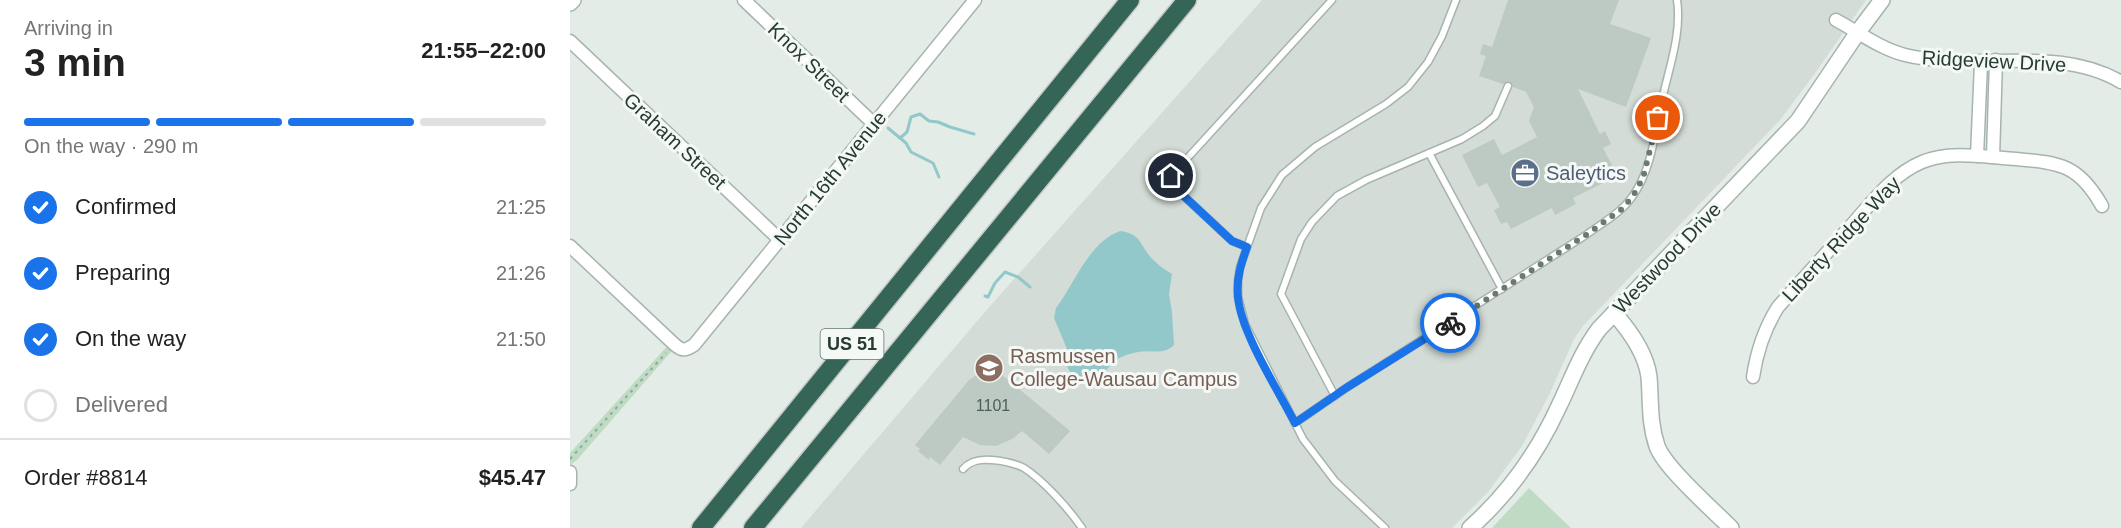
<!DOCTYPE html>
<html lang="en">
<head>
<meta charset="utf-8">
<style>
  body { margin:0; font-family:Arial,sans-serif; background:#f6f6f6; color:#222; height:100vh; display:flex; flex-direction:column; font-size:22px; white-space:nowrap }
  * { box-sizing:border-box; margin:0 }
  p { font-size:20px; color:#767676 }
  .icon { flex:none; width:33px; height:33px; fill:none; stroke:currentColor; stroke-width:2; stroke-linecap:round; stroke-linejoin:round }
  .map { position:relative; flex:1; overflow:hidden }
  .side { display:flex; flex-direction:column; background:#fff; width:570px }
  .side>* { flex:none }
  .pin { position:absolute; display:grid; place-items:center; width:51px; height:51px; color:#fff; margin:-26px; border:3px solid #fff; border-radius:50%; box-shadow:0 2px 6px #0007 }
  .courier { position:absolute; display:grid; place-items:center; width:60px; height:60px; margin:-30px; border:4px solid #1a73e8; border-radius:50%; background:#fff; color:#222; box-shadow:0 2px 8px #0007 }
  .overview em { font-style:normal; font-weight:600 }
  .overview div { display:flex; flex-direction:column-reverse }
  .overview { display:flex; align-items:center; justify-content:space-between; height:102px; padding:0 24px }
  h1 { font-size:39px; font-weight:600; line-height:45px }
  .bar { display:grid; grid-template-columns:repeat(4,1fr); gap:9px 6px; align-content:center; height:72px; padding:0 24px }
  .bar i { height:8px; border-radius:4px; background:#e0e0e0 }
  .bar .current { background:#1a73e8 }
  .bar p { grid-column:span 4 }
  .line { display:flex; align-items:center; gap:15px; padding:0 24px; border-top:2px solid #e0e0e0 }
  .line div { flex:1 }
  ol { padding:0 24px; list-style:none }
  li { display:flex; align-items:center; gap:18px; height:66px }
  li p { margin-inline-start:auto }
  li .icon { padding:6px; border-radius:50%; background:#1a73e8; color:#fff; stroke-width:4 }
  li:last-child { color:#767676 }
  li i { width:33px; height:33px; border:3px solid #e0e0e0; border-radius:50% }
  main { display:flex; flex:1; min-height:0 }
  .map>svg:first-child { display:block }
  .built { fill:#d3dcd7 }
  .green { fill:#c0dbc4 }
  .water { fill:#93c8cb }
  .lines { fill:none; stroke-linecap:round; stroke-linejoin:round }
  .stream { stroke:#93c8cb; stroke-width:3 }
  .building { fill:#bdcac3 }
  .service-casing { stroke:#a7b4ae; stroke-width:9 }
  .minor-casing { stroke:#a7b4ae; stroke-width:15 }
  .tertiary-casing { stroke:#a7b4ae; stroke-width:18 }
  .motorway-casing { stroke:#c2c8c6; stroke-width:21 }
  .path { stroke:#88ac9d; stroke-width:2; stroke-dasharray:3 4.5; stroke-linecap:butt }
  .service { stroke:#fff; stroke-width:6 }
  .minor { stroke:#fff; stroke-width:12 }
  .tertiary { stroke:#fff; stroke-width:15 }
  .motorway { stroke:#356556; stroke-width:18 }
  .done { stroke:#687a72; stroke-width:6; stroke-dasharray:0 10.8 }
  .route { stroke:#1a73e8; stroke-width:8 }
  .labels { text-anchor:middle; stroke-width:6; stroke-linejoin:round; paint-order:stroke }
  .number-label { font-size:16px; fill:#4c6057 }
  .shield { fill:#f5f9f6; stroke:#64756e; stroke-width:1.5 }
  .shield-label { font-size:18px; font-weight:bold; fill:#263c33 }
  .street-label { font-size:20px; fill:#263c33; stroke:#f5f9f6 }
  .service-label { font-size:20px; fill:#4e5e75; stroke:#f5f9f6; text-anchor:start }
  .education-label { font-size:20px; fill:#785e54; stroke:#f5f9f6; text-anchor:start }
</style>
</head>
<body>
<main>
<section class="side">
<div class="overview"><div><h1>3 min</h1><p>Arriving in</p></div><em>21:55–22:00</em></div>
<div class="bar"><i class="current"></i><i class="current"></i><i class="current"></i><i></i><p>On the way · 290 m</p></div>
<ol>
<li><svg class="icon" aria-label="check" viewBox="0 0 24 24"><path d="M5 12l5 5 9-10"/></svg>Confirmed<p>21:25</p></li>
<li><svg class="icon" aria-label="check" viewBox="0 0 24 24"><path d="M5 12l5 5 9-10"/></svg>Preparing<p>21:26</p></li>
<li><svg class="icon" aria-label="check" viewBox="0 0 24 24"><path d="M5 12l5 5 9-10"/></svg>On the way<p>21:50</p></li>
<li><i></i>Delivered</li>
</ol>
<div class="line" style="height:78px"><div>Order #8814</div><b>$45.47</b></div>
</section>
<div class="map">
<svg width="1551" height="528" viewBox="0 0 1551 528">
  <rect width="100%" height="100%" fill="#e4ece8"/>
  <path class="built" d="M692,0H1296L1243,76L1210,120L1013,326L1004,339L979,395L952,446L918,492L882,528H231L414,313Z"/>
  <g class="green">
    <path d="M101,342L106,346L7,460L0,465V453Z"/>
    <path d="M959,488L1001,528H922Z"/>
  </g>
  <path class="water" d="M550,231C570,234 569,242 579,255C584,262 595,270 602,274L599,294L602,312L604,345C593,356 581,349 568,352C536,358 542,370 522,386L500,372L497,366V349L484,318L486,308C505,283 519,242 550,231Z"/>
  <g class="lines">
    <g class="stream">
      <path d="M318,128L336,143L341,152L363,163L369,177"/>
      <path d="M330,138L337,132L341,117L350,114L359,121L368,122L380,127L404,134"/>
      <path d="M415,296L418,297L425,283L435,272L448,277L460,287"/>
    </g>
  </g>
  <g class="building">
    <path d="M938,0H1049L1040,24L1081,38L1056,107L1008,89L1030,134L1035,131L1041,144L1033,148L1044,169L1039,171L1043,178L1003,198L1006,204L985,215L982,208L941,229L937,222L931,224L924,210L930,207L917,183L908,187L892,155L924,139L932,155L967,137L959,121L964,107L956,92L943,87L940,81L933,84L909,76L916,56L910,54L913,44L922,47Z"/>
    <path d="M419,371L431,377L432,375L500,431L479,454L452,431L442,439L426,446L410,445L393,437L370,465L360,457L359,460L348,451L350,449L345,445L399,380L408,374Z"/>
  </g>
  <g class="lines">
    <g class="service-casing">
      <g id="service">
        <path d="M859,153L932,289"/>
        <path d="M677,247L662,241L602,185L600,181L601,176L762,0"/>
        <path d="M765,396L711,294L731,239L742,222L767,196L796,180L892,139L913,126L925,116L938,86"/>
        <path d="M725,423L776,388L1016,235C1032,223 1051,213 1062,197C1082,170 1085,132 1092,100C1099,68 1112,33 1107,0"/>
        <path d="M393,469C401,460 411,459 422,460C434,461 444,463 454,468C473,480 499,509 512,528"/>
        <path d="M815,528L765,481L733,439L675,324L668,297V280L670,267L691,208L712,175L745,147L816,104L838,87L858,62L872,36L886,0"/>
      </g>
    </g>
    <g class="minor-casing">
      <g id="minor">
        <path d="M174,0L304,124"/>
        <path d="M1266,20C1288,32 1311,49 1335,55C1404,72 1488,44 1551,82"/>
        <path d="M0,41L210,240"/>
        <path d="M1407,156L1411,63"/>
        <path d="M1423,157L1426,60"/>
        <path d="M0,246L104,344C112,351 115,351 124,345L405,0"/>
        <path d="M1183,377C1187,350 1194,329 1208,307C1231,281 1255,255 1278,229C1300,205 1321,175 1352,162C1380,150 1416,157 1446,159C1491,163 1509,165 1532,206"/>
        <path d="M0,472V484"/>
      </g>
    </g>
    <g class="tertiary-casing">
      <g id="tertiary">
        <path d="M0,3L3,0"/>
        <path d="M1044,313C1060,331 1076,353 1079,377C1081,401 1079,423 1087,446C1094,467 1144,511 1161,528"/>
        <path d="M900,528C937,495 968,452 989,406C1002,379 1011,353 1029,329L1228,121L1288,32L1312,0"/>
      </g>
    </g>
    <g class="motorway-casing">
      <g id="motorway">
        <path d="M131,528L560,0"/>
        <path d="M183,528L617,0"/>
      </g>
    </g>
    <path class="path" d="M0,459L96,353"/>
    <use href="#service" class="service"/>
    <use href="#minor" class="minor"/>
    <use href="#tertiary" class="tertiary"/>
    <use href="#motorway" class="motorway"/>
  </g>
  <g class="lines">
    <path class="done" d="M880,323L1016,235L1052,209L1063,196L1073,178L1088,118"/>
    <path class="route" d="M601,176L602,185L662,241L677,247C671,264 666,279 668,297C671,333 708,390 725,423L776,388L880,323"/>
  </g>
  <defs>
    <g id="office-disc" transform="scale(1.5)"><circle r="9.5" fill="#5c6f8a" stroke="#f5f9f6"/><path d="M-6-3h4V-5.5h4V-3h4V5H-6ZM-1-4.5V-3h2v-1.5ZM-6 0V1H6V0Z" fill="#fff"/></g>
    <g id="university-disc" transform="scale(1.5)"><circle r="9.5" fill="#8d6e63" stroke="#f5f9f6"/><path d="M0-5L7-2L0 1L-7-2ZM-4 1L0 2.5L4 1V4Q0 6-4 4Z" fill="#fff"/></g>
  </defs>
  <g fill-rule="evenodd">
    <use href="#office-disc" x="955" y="173"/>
    <use href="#university-disc" x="419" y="368"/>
  </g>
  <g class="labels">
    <g class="number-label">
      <text x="423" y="411">1101</text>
    </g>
    <rect class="shield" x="250.5" y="329" width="63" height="30" rx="4.5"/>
    <g class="shield-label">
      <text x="282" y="350">US 51</text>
    </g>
    <g class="street-label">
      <text transform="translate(1424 61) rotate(3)" y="7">Ridgeview Drive</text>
      <text transform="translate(239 62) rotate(44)" y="7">Knox Street</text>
      <text transform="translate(105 141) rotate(43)" y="7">Graham Street</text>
      <text transform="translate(260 178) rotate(-51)" y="7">North 16th Avenue</text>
      <text transform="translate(1271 239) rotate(-47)" y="7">Liberty Ridge Way</text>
      <text transform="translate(1097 258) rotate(-46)" y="7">Westwood Drive</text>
    </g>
    <g class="service-label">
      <text x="976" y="180">Saleytics</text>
    </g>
    <g class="education-label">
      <text x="440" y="363">Rasmussen<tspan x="440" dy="23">College-Wausau Campus</tspan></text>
    </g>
  </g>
</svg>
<div class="pin" style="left:1088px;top:118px;background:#ea580c"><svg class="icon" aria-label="bag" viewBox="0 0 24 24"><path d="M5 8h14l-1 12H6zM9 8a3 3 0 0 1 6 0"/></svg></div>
<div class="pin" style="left:601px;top:176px;background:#1f2937"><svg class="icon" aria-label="home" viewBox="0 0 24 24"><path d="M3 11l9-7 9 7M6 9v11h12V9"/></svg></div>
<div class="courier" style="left:880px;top:323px"><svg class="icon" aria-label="bike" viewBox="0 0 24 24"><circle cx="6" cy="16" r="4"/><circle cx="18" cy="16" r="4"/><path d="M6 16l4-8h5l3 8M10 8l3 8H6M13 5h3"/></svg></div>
</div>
</main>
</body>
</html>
